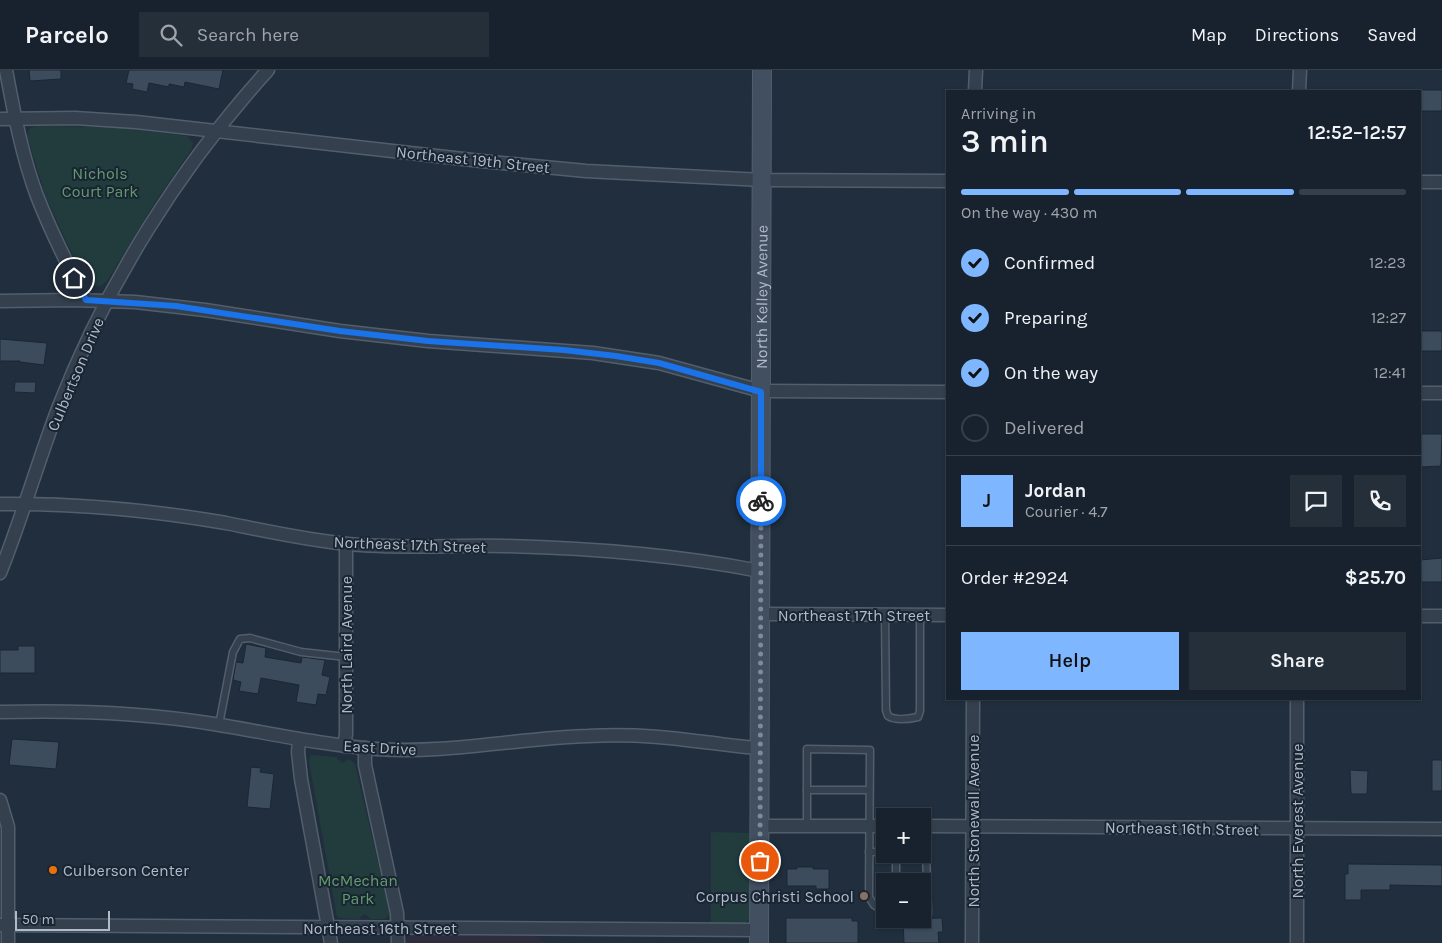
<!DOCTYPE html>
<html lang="en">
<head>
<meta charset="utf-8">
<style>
  body { margin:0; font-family:Karla,sans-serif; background:#252f3a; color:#f1f3f6; height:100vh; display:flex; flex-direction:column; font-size:19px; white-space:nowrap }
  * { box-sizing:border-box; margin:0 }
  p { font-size:16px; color:#9fa4aa }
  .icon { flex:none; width:28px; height:28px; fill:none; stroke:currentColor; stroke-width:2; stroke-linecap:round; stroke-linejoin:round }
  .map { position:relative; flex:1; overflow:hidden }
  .sheet { position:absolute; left:946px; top:20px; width:475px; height:610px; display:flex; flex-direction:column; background:#18222e; border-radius:0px; box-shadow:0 1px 4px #0004,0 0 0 1px #363f4a }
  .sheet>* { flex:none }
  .buttons { position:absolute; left:876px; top:738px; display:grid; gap:10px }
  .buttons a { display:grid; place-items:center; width:55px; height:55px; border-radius:0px; background:#18222e; box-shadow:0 1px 4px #0004,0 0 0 1px #363f4a; font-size:25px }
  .scale { position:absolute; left:15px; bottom:12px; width:95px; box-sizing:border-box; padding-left:5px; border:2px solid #afbbc9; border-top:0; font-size:14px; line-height:18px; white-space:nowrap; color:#afbbc9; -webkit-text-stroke:4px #192532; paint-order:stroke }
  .pin { position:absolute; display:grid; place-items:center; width:42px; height:42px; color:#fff; margin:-21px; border:2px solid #fff; border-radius:50%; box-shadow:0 1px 5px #0007 }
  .courier { position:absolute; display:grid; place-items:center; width:50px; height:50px; margin:-25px; border:4px solid #1a73e8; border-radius:50%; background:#fff; color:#222; box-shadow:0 1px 6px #0007 }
  .summary em { font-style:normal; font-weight:600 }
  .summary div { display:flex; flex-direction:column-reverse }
  .summary { display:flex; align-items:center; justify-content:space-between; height:85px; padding:0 15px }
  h1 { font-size:32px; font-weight:600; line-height:38px }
  .bar { display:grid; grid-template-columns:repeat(4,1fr); gap:8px 5px; align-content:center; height:60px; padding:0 15px }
  .bar i { height:6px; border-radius:4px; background:#363f4a }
  .bar .on { background:#7eb7ff }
  .bar p { grid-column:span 4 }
  .line { display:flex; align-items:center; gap:12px; padding:0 15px; border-top:1px solid #363f4a }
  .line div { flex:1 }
  .round { display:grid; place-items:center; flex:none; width:52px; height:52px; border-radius:0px; background:#252f3a }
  ol { padding:0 15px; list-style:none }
  li { display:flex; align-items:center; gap:15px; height:55px }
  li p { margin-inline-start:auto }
  li .icon { padding:5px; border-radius:50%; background:#7eb7ff; color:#111; stroke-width:4 }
  li:last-child { color:#9fa4aa }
  li i { width:28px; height:28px; border:2px solid #363f4a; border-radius:50% }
  .cta { display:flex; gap:10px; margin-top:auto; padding:10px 15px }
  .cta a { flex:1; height:58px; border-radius:0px; background:#7eb7ff; color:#111; font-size:20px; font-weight:600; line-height:58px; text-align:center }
  .cta a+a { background:#252f3a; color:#f1f3f6 }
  header { display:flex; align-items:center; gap:30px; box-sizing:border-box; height:70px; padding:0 25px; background:#18222e; border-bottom:1px solid #363f4a }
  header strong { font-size:24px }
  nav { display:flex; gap:28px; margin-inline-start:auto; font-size:18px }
  .search { width:350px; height:45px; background:#252f3a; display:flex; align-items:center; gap:12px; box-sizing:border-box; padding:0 18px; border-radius:0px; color:#9fa4aa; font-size:19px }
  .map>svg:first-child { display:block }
  .medical { fill:#2e2d3e }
  .green { fill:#223c3e }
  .building { fill:#3c4c5d; stroke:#1b2734 }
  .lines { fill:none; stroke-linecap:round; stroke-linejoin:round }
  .lane-casing { stroke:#525e6b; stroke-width:9 }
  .street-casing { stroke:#525e6b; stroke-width:15 }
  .secondary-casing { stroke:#525e6b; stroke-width:20 }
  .lane { stroke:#34404d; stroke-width:6 }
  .street { stroke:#34404d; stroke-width:12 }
  .secondary { stroke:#424f60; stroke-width:18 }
  .done { stroke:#7d8a98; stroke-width:5; stroke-dasharray:0 9 }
  .route { stroke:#1a73e8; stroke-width:6 }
  .food-dot { fill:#e8710a; stroke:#192532; stroke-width:2 }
  .education-dot { fill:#8d6e63; stroke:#192532; stroke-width:2 }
  .labels { text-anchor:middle; stroke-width:4; stroke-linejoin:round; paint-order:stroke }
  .street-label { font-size:16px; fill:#afbbc9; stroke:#192532 }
  .park-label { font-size:16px; fill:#649c6e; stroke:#192532 }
  .poi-label { font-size:16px; fill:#afbbc9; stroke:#192532; text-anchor:start }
</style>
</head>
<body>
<header>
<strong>Parcelo</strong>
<div class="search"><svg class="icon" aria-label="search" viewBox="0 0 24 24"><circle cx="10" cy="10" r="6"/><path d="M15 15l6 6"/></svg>Search here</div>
<nav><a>Map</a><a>Directions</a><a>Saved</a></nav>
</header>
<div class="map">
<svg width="1442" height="873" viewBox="0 0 1442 873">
  <rect width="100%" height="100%" fill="#202e3d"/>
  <path class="medical" d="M412,866H534L540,867L545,873H404L407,867Z"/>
  <g class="green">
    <path d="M37,56L116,57L187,66L193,73L191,80L155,132L107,211L101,216L90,215L83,208L46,127L27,66L30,58Z"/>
    <path d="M315,685L336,687L342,693L349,689L355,694L390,844L385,849H370L368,846L364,844L358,849L340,848L337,847L309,692L310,686Z"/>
    <path d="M711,762L752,763L751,848L745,853H711Z"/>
  </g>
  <g class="building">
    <path d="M29,0H61V9L30,11Z"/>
    <path d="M129,0H223L219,19L185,12L184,17L169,14V17L149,13L147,22L132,19L133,14L126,13Z"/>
    <rect x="1420" y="20" width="22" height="21"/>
    <rect x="1420" y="261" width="22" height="20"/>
    <path d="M0,269L47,273L44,295L20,292V291H0Z"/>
    <path d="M15,312H36L35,323L14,322Z"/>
    <path d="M1420,364H1442L1441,396L1420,397Z"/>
    <path d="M1442,488V512H1420V490Z"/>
    <path d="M246,574L266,578L265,587L301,593L302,587L325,590L322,605L330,607L326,625L318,624L316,635L296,632L299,615L261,608L258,624L239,621L241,612L233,610L236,592L243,593Z"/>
    <path d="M18,576H35V603H0V580H18Z"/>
    <path d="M12,669L59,672L56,699L9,695Z"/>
    <rect x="1432" y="690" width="10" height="31"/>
    <path d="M251,697L261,698L260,702L274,704L270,739L247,737Z"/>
    <path d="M1350,700L1368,701L1367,724H1351Z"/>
    <path d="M1348,794L1442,795V816L1390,815V820H1361V830H1345V804H1348Z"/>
    <path d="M797,797H813V799H829V819H816V816H787V799H797Z"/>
    <path d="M786,848H852V851H858V873H786Z"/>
    <path d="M942,848L943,862H938L939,873H904L903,849Z"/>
  </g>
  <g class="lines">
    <g class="lane-casing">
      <g id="lane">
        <path d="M885,545L886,640L888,646C896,651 909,649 918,647L920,641V545"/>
        <path d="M219,655L233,582L240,569L250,568L301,582L346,587"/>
        <path d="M807,720H869"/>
        <path d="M807,756V679L870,680L869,827L874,835L885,842"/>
        <path d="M869,782H885"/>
        <path d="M922,782H926L928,844H922"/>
        <path d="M896,811V784"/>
      </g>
    </g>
    <g class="street-casing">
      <g id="street">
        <path d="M6,0C14,43 22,86 37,126C51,162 68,196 86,230"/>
        <path d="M975,21L976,0"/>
        <path d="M1299,21L1300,0"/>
        <path d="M0,49L75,48L136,52L481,91L586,101L762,110L948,111"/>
        <path d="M1420,112H1442"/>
        <path d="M0,231L74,230L135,232L205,240L340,261L428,271L593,283L659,293L761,321L948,322"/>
        <path d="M1420,323H1442"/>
        <path d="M0,434C76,433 151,440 226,453C266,461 306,470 347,474C399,479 452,475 504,476C590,478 676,485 760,501"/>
        <path d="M0,503C22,448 38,391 59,336C107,213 180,97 268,0"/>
        <path d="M760,544L948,545"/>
        <path d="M1420,546H1442"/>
        <path d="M0,642C72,640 143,642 214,654C269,663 322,675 377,679C448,684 518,668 588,666C624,664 660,666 695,671C717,673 738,677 760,678"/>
        <path d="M299,670L298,682L301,709L331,873"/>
        <path d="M344,676L346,664V474"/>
        <path d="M365,678V695L397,843L398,873"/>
        <path d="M0,730L8,757V873"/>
        <path d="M760,756H885"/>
        <path d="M922,756L1442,759"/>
        <path d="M0,855L759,860"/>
        <path d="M972,873L973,629"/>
        <path d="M1297,873V629"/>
      </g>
    </g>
    <g class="secondary-casing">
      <g id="secondary">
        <path id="s1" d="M759,873L762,0"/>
      </g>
    </g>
    <use href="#lane" class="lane"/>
    <use href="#street" class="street"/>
    <use href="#secondary" class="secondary"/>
  </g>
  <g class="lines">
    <path class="done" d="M760,791L761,431"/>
    <path class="route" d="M74,208L86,230L176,236L340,261L428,271L564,280L616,286L659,293L761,322V431"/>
  </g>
  <circle class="food-dot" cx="53" cy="800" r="5"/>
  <circle class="education-dot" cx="864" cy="826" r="5"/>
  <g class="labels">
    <g class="street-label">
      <text transform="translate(473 89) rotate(6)" y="6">Northeast 19th Street</text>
      <text dy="6" stroke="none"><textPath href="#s1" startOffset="646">North Kelley Avenue</textPath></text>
      <text transform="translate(75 304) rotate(-67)" y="6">Culbertson Drive</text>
      <text transform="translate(410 474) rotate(2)" y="6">Northeast 17th Street</text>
      <text x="854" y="551">Northeast 17th Street</text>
      <text transform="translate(346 575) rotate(-90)" y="6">North Laird Avenue</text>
      <text transform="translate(380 677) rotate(3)" y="6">East Drive</text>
      <text transform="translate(973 751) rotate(-90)" y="6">North Stonewall Avenue</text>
      <text transform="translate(1297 751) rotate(-90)" y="6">North Everest Avenue</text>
      <text transform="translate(1182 758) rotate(1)" y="6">Northeast 16th Street</text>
      <text x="380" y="864">Northeast 16th Street</text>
    </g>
    <g class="park-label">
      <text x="100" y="109">Nichols<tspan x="100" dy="18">Court Park</tspan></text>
      <text x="358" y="816">McMechan<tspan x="358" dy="18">Park</tspan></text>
    </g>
    <g class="poi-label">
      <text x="63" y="806">Culberson Center</text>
      <text x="854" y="832" text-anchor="end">Corpus Christi School</text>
    </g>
  </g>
</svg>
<div class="buttons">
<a>+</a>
<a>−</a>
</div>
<div class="scale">50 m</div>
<div class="pin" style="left:760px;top:791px;background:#ea580c"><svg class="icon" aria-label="bag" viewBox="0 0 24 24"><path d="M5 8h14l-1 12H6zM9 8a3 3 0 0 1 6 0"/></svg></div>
<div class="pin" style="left:74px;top:208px;background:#1f2937"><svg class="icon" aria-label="home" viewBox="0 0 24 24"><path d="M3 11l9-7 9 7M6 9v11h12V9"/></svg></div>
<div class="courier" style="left:761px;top:431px"><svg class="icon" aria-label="bike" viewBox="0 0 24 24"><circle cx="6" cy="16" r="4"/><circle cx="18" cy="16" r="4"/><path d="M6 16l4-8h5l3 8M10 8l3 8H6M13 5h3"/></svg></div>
<section class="sheet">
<div class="summary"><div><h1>3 min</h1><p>Arriving in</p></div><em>12:52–12:57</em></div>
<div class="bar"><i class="on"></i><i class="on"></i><i class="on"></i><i></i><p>On the way · 430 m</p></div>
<ol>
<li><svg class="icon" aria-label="check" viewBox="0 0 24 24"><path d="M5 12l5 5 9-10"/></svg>Confirmed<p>12:23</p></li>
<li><svg class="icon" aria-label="check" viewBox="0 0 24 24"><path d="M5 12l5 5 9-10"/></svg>Preparing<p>12:27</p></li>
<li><svg class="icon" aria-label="check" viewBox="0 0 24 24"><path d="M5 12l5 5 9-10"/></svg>On the way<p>12:41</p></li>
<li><i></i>Delivered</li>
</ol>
<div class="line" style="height:90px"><b class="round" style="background:#7eb7ff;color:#111">J</b><div><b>Jordan</b><p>Courier · 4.7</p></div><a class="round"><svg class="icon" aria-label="chat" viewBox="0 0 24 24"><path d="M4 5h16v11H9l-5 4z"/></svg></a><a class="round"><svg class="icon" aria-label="phone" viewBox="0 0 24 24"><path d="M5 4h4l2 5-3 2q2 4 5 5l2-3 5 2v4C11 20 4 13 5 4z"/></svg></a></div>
<div class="line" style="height:65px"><div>Order #2924</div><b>$25.70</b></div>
<div class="cta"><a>Help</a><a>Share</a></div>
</section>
</div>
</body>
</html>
